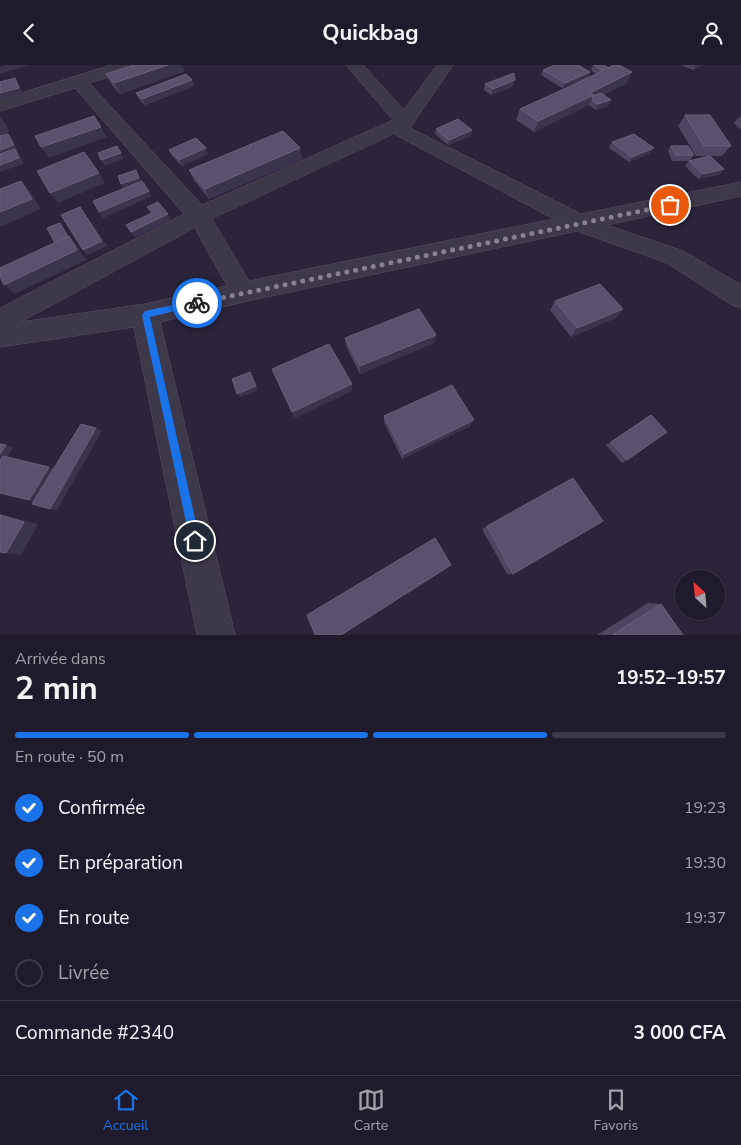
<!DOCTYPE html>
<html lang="fr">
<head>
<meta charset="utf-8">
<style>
  body { margin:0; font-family:"Nunito Sans",sans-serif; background:#282434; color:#f1f3f6; height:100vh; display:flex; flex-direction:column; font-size:19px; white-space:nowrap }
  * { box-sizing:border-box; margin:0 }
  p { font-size:16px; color:#a2a1a9 }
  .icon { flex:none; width:28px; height:28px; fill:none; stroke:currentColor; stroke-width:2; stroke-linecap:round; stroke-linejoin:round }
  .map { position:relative; height:570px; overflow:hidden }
  .panel { display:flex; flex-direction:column; background:#201b2c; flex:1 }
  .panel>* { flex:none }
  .needle { width:32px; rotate:334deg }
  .controls { position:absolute; left:675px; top:505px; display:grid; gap:10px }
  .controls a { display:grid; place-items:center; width:50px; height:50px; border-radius:50%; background:#201b2c; box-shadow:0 1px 4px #0004,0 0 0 1px #3d3948; font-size:25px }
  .pin { position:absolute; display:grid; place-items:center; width:42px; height:42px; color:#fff; margin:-21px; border:2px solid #fff; border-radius:50%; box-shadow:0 1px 5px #0007 }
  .courier { position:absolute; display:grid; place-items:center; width:50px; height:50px; margin:-25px; border:4px solid #1a73e8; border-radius:50%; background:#fff; color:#222; box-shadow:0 1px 6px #0007 }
  .summary em { font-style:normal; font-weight:700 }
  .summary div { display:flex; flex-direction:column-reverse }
  .summary { display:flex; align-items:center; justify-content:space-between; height:85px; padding:0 15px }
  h1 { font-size:32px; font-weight:700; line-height:38px }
  .bar { display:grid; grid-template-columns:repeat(4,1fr); gap:8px 5px; align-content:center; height:60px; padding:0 15px }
  .bar i { height:6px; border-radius:4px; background:#3d3948 }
  .bar .on { background:#1a73e8 }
  .bar p { grid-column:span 4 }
  .line { display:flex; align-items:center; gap:12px; padding:0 15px; border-top:1px solid #3d3948 }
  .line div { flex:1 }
  ol { padding:0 15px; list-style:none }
  li { display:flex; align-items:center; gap:15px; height:55px }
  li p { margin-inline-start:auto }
  li .icon { padding:5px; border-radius:50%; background:#1a73e8; color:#fff; stroke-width:4 }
  li:last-child { color:#a2a1a9 }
  li i { width:28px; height:28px; border:2px solid #3d3948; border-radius:50% }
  header { display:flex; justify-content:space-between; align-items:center; height:65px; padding:0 15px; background:#201b2c; font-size:22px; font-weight:700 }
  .tabs { display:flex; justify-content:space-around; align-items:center; height:70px; border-top:1px solid #3d3948; background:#201b2c; font-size:14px; color:#a2a1a9 }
  .tabs a { display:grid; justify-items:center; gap:2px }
  .tabs .on { color:#1a73e8 }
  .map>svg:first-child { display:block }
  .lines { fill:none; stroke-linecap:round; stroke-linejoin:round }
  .minor-casing { stroke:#595366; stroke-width:1 }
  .minor { fill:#3e384b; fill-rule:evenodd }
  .wall { fill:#4e4661 }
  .shaded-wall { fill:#3b344d }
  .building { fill:#5a526c; stroke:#69617a }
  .route { fill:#1a73e8 }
  .done { stroke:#888196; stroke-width:5; stroke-dasharray:0 9 }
</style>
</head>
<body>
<header><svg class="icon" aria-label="back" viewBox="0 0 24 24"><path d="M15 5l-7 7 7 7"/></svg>Quickbag<svg class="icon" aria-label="person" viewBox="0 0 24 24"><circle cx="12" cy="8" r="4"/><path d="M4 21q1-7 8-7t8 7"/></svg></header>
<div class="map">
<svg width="741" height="570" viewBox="0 0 741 570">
  <rect width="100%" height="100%" fill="#2b243b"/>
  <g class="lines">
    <g class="minor-casing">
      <path id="minor" d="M112,0H137L135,4L89,18L202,140L393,55L346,0H363L404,45L437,0H453L410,63L581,149L741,117V131L607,160L683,186L741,220V243L732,240L667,198L577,166L243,237L160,257L235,570H197L134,262L0,282V243L184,149L75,23L0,46V35ZM394,69L554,154L249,216L212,154ZM195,163L227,221L145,239L21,257Z"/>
    </g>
    <use href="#minor" class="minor"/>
  </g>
  <g class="wall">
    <path d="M593,0L608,3L612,1L611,0H620H619L627,18L603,30L611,35L608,41L596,45L589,40L534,67L516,55L520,44L596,9L591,5Z"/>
    <path d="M681,0H704L693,5Z"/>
    <path d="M543,5L590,7L588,13L562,23L541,10Z"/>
    <path d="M185,6L120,29L112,20L106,9Z"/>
    <path d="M485,19L513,21L491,30L484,25Z"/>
    <path d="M194,21L145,40L139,34L136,28Z"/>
    <path d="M685,50L731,81L722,91H696L678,61Z"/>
    <path d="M739,52H741V65L734,58Z"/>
    <path d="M436,64L472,65L471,71L448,80L435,69Z"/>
    <path d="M612,77L650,88L629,97L609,83Z"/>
    <path d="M671,81L694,90L690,95L724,104L719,110L698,114L685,101L689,96H672L668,86Z"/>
    <path d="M300,83L302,94L209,134L194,115L189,105Z"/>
    <path d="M169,85L208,89L182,101L172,91Z"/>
    <path d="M555,236L616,253L571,272L550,245Z"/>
    <path d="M436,270L434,278L360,309L346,281L345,273Z"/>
    <path d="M651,350L627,395L622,398L606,380Z"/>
    <path d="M384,351L470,361L402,394L384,357Z"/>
    <path d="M573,413L513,509H507L482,464Z"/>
    <path d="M648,538L661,539L683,570H597Z"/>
  </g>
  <g class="shaded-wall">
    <path d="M7,0H30L0,9V2Z"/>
    <path d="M168,0H182L185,6L120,29L114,18Z"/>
    <path d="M696,0H704L693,5Z"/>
    <path d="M590,7L588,13L562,23L565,18Z"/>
    <path d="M632,7L627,18L592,35L589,40L534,67L538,56L590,28Z"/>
    <path d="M15,13L23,28L0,35V28Z"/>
    <path d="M192,15L194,21L145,40L142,34Z"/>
    <path d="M515,15L513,21L491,30L493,24Z"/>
    <path d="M611,35L608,41L596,45L598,39Z"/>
    <path d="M0,51L10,67L0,71Z"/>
    <path d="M101,62L107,72L49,93L41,82Z"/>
    <path d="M472,65L471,71L448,80L449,75Z"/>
    <path d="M8,69L12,74L18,86H17L20,90L24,99L0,107V85Z"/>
    <path d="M206,83L208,89L182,101L179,95Z"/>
    <path d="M300,83L302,94L209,134L205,124Z"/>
    <path d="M654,83L650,88L629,97L632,92Z"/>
    <path d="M121,88L124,94L105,101L101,95Z"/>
    <path d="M724,104L719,110L698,114L703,109Z"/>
    <path d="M136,105L142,119L124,124L121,119Z"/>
    <path d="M99,108L105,118L58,138L50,128Z"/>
    <path d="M21,116L30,126L41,144L0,162V147Z"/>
    <path d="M149,126L152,131L103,153L99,147Z"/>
    <path d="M80,142L107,181L87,190L83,185Z"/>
    <path d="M168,149L171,155L135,172L131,167Z"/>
    <path d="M60,158L64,163L72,177L60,183Z"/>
    <path d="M69,171L77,181L86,195L15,229L4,220Z"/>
    <path d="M623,244L616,253L571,272L577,263Z"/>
    <path d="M436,270L434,278L360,309V301Z"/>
    <path d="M250,307L258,325L240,332L237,329Z"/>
    <path d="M352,319V326L295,353L292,347Z"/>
    <path d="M474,355L470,361L402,394L404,389Z"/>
    <path d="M96,363L102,366L57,445L50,444Z"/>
    <path d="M6,380L13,383L0,403V389Z"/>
    <path d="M49,402L55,404L36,437L29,435Z"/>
    <path d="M0,449L38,459L21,490L6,488Z"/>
  </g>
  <g class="building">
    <path d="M134,0H168L114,18L106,9Z"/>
    <path d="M555,0H578L590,7L565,18L543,5Z"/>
    <path d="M594,0H604L609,3L601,5Z"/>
    <path d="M614,0H619L632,7L590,28L594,30L538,56L520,44L575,19Z"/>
    <path d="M514,8L515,15L493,24L485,19Z"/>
    <path d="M186,9L192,15L142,34L136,28Z"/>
    <path d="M15,13L19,23L0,28V17Z"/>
    <path d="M601,28L611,35L598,39L592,35L593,31Z"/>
    <path d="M685,50H710L731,81H704Z"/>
    <path d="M94,51L101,62L41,82L35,71Z"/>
    <path d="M458,54L472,65L449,75L436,64Z"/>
    <path d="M283,66L300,83L205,124L189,105Z"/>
    <path d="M8,69L14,80L0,85V71Z"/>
    <path d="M634,69L654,83L632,92L612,77Z"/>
    <path d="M196,73L206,83L179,95L169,85Z"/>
    <path d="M117,81L121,88L101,95L98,88Z"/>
    <path d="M671,81H688L694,90H676Z"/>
    <path d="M15,84L19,93L0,100V89Z"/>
    <path d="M84,87L99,108L50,128L37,106Z"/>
    <path d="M710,91L724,104L703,109L689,96Z"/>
    <path d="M136,105L139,113L121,119L118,111Z"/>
    <path d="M21,116L32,134L0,147V124Z"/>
    <path d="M142,116L149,126L99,147L93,136Z"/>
    <path d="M158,137L168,149L131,167L126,160L152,148L147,142Z"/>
    <path d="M80,142L102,176L83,185L61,150Z"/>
    <path d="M60,158L68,172L55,178L47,163Z"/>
    <path d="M69,171L77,185L4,220L0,212V203Z"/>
    <path d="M600,219L623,244L577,263L555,236Z"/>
    <path d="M419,244L436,270L360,301L345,273Z"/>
    <path d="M329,279L352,319L292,347L272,304Z"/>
    <path d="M250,307L256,321L237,329L232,314Z"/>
    <path d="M452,320L474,355L404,389L384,351Z"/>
    <path d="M651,350L667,367L627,395L611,377Z"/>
    <path d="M81,359L96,363L50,444L32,439Z"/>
    <path d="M0,379L6,380L0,389Z"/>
    <path d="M3,391L49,402L29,435L0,428V396Z"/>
    <path d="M573,413L603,456L513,509L487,461Z"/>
    <path d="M0,450L24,457L6,488L0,487Z"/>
    <path d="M435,473L451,500L341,570H315L307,550Z"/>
    <path d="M661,539L683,570H612Z"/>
  </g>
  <path class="route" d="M197,235L200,236V240L150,252L200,476L195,481L190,476L142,250L145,246Z"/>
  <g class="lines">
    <path class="done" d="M197,238L670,140"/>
  </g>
</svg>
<div class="controls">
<a><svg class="needle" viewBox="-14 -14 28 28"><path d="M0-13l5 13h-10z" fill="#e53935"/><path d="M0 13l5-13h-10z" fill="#a2a1a9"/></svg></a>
</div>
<div class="pin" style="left:670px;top:140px;background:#ea580c"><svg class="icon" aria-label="bag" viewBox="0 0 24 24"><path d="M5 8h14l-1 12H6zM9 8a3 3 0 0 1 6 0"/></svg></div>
<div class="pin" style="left:195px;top:476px;background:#1f2937"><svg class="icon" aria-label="home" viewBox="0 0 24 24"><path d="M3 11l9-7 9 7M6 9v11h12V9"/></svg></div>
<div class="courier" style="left:197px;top:238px"><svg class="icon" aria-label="bike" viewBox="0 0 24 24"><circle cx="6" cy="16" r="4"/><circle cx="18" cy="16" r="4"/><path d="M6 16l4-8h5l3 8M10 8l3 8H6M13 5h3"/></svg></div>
</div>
<section class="panel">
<div class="summary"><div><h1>2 min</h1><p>Arrivée dans</p></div><em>19:52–19:57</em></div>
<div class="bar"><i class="on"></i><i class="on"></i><i class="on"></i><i></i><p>En route · 50 m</p></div>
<ol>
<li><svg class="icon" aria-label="check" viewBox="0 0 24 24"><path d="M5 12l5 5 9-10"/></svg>Confirmée<p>19:23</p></li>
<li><svg class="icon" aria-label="check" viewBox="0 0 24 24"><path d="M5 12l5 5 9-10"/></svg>En préparation<p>19:30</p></li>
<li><svg class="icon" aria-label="check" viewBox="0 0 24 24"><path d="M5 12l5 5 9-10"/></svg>En route<p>19:37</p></li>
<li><i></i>Livrée</li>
</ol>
<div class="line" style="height:65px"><div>Commande #2340</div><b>3 000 CFA</b></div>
</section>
<nav class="tabs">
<a class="on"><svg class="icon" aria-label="home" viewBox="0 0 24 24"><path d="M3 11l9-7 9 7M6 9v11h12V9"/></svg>Accueil</a>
<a><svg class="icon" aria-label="map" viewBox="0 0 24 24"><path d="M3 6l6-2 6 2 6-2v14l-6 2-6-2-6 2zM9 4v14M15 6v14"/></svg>Carte</a>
<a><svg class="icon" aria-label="saved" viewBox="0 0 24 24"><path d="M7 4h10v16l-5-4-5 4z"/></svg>Favoris</a>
</nav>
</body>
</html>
